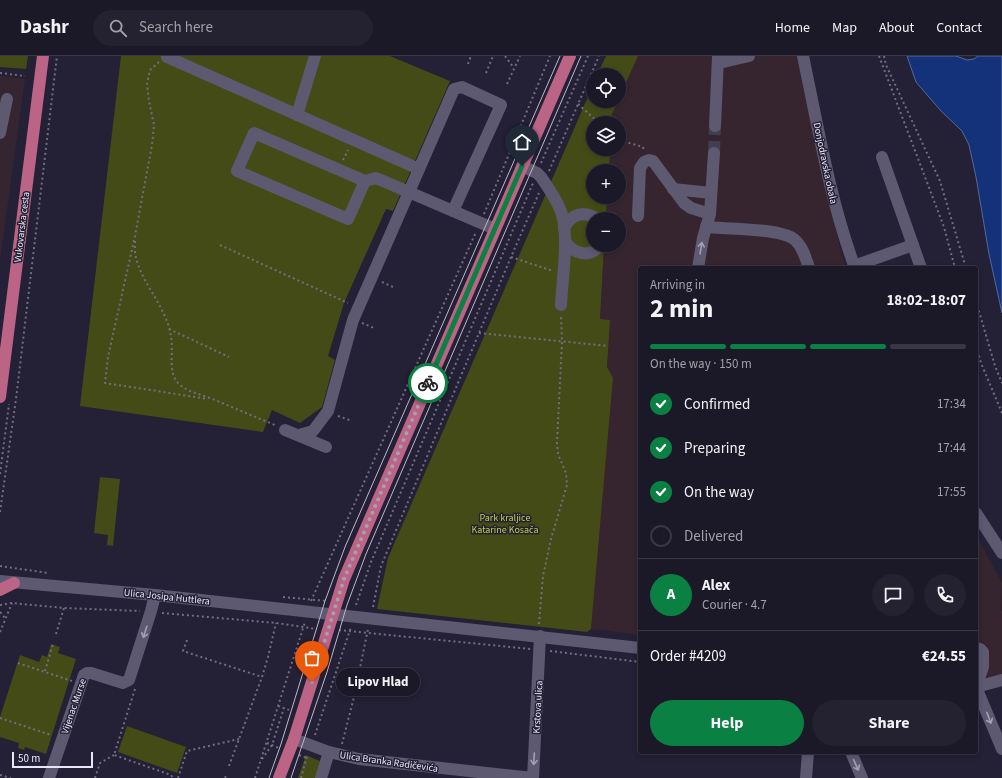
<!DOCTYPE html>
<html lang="en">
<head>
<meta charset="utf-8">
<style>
  body { margin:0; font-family:"Source Sans 3",sans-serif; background:#242130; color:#f1f3f6; height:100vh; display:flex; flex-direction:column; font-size:15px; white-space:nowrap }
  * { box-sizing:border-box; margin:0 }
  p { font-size:13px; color:#a0a0a8 }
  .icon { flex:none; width:22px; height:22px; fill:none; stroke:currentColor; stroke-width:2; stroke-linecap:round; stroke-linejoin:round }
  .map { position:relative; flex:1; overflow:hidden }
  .side { position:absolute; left:638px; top:210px; width:340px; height:488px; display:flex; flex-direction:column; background:#1b1828; border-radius:4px; box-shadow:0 2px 6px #0003,0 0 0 1px #393745 }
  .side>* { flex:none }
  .tools { position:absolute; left:586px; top:12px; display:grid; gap:8px }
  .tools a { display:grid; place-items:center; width:40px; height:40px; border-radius:50%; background:#1b1828; box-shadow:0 2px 6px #0003,0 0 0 1px #393745; font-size:20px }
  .scale { position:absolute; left:12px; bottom:10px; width:81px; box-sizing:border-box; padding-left:4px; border:2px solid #e9e6f5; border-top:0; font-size:11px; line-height:14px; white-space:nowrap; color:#e9e6f5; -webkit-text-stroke:3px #242035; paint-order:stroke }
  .pin { position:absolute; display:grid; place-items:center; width:34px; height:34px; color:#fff; margin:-41px -17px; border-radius:50% 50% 50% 0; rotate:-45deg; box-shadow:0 0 4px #0007 }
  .pin .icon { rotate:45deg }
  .courier { position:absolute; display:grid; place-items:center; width:40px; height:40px; margin:-20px; border:3px solid #0b8043; border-radius:50%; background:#fff; color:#222; box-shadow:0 1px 5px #0007 }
  .bubble { position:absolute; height:28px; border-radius:14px; background:#1b1828; box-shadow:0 2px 6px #0003,0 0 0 1px #393745; font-size:13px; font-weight:700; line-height:28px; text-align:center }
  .headline em { font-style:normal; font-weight:700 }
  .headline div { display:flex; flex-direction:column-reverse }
  .headline { display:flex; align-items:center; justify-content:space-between; height:68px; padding:0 12px }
  h1 { font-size:26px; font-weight:700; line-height:30px }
  .bar { display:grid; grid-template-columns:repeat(4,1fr); gap:6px 4px; align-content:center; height:48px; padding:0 12px }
  .bar i { height:5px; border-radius:3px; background:#393745 }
  .bar .current { background:#0b8043 }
  .bar p { grid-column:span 4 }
  .line { display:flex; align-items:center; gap:10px; padding:0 12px; border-top:1px solid #393745 }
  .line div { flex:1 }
  .round { display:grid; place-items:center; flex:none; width:42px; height:42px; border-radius:21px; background:#242130 }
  ol { padding:0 12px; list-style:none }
  li { display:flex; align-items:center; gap:12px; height:44px }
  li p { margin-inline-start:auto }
  li .icon { padding:4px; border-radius:50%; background:#0b8043; color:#fff; stroke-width:4 }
  li:last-child { color:#a0a0a8 }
  li i { width:22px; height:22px; border:2px solid #393745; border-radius:50% }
  .button { display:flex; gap:8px; margin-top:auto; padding:8px 12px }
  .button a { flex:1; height:46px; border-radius:24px; background:#0b8043; color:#fff; font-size:16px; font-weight:700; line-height:46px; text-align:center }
  .button a+a { background:#242130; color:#f1f3f6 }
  header { display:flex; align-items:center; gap:24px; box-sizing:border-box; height:56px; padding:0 20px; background:#1b1828; border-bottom:1px solid #393745 }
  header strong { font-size:19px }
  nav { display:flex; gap:22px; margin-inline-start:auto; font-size:14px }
  .search { width:280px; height:36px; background:#242130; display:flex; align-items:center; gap:10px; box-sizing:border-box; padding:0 14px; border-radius:22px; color:#a0a0a8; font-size:15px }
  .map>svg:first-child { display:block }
  .industrial { fill:#342531 }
  .medical { fill:#36252f }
  .green { fill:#454b16 }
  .water { fill:#14327a; stroke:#54689f }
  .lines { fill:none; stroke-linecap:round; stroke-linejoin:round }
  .minor-tunnel { stroke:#423e52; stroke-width:12; stroke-dasharray:12 6; stroke-linecap:butt }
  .path { stroke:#726e81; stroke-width:2; stroke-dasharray:2 3; stroke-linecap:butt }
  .minor { stroke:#5d5971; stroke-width:12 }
  .major { stroke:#bb6485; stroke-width:12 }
  .tram { stroke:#bcb9ca; stroke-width:1 }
  .oneway { stroke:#a3a0b3 }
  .done { stroke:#a4a1b2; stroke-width:4; stroke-dasharray:0 7.2 }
  .route { stroke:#0b8043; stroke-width:5 }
  .labels { text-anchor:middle; stroke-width:3; stroke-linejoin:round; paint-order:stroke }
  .street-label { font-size:10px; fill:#e9e6f5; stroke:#242035 }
  .park-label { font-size:10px; fill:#c0cf48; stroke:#242035 }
</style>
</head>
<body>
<header>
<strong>Dashr</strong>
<div class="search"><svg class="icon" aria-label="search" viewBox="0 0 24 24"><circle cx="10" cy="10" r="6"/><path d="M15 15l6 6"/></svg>Search here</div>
<nav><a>Home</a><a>Map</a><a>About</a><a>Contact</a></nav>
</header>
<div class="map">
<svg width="1002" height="722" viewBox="0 0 1002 722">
  <rect width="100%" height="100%" fill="#242035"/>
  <path class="industrial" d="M0,20L25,23L0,205Z"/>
  <g class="medical">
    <path d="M638,0H797L840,192L846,212H640V579L591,573L613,322L607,311L610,264L600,263L604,189H619V163H606L607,141H619V115H609L610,97L609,93H619V67H608L618,45H619V42Z"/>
    <path d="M976,479L1002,527L1001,555H1002V620L984,623L976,622Z"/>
  </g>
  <g class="green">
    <path d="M0,0H28L26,13L0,11Z"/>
    <path d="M121,0H390L450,25L393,155L386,153L344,247L328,300L335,304L322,351L300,367L272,354L263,376L80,350Z"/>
    <path d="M606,0H638L619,42V19H597Z"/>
    <path d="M593,29V45H618L608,67H593V93H609L610,97L609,115H593V141H607L606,163H593V189H604L600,263L610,264L607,311L613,322L591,573L587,576L377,553L388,502Z"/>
    <path d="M100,421L120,423L113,490L107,489L108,479L94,477Z"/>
    <path d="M51,588L60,591L58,597L76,603L46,698L25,691L24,694L18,692L19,687L0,681V661L20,599L39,606L42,599L47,601Z"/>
    <path d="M127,670L186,691L177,717L118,696Z"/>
    <path d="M306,699L322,706L316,722H298Z"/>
  </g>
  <path class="water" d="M907,0H956L967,4L974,3L978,0H1002V257L989,198L976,121L969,89L962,75L941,55L916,26Z"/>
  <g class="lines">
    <path class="minor-tunnel" d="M714,97L715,70"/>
    <g class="path">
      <path d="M505,0L514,12"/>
      <path d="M879,0L944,171L955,212"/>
      <path d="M884,0L886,9L940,125L966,212"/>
      <path d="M159,6L150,14L147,28L149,45L154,69L152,89L135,180L108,301L105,327L208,343"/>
      <path d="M468,8L471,0"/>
      <path d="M0,17L25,20"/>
      <path d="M486,17L493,0"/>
      <path d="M507,28L520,0"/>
      <path d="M578,48L599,67"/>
      <path d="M619,84L643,91L644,94"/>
      <path d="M343,104L348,94"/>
      <path d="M541,107L588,0"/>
      <path d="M549,115L599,0"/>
      <path d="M484,158L550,0"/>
      <path d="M135,185C135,189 135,193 135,197C140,227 167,250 171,281C174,296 167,317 179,328C188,336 199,338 210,342C232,351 253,360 275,369"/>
      <path d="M220,189L348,247"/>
      <path d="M511,201L553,215"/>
      <path d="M382,226L393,231"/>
      <path d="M976,245L995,310L1002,327"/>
      <path d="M362,267L374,272"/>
      <path d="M169,273L229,301"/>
      <path d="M479,277L608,290"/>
      <path d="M976,290L981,307L1002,357"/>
      <path d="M338,360L352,365"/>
      <path d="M0,418L9,348"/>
      <path d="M0,456L16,343L57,0"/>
      <path d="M0,510L48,517"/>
      <path d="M283,541L327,545"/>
      <path d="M311,545L476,176"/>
      <path d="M0,549L12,547L64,552L140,555"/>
      <path d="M356,549L371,506L533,127"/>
      <path d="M373,551L381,510L511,201L539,137"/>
      <path d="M0,556L5,562"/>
      <path d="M162,557L276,567L317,573"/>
      <path d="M539,568L543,520L551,483L567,429L566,417L558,398L557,387L562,286L561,259"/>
      <path d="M339,574L530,593"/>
      <path d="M0,576L12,547"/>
      <path d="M56,578L64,552"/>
      <path d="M187,584L183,595L262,621"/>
      <path d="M550,595L640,606"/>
      <path d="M18,607L72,625"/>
      <path d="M45,615L53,588"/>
      <path d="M135,633L114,699L171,719L173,722"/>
      <path d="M278,650L289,654"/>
      <path d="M0,662L51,679"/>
      <path d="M315,679L351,571"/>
      <path d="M267,687L279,692"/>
      <path d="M342,688L354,641L368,573"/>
      <path d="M299,699L307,702"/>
      <path d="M262,703L272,689L284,652"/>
      <path d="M229,710L262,621L268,601L276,567"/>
      <path d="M0,719L11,722"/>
      <path d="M95,722L100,707L114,699"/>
      <path d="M178,722L187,695L239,683"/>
      <path d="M225,722L226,720"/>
      <path d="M255,722L305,566"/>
      <path d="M301,722L307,700"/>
    </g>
    <g class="minor">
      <path d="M167,0V1L419,113"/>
      <path d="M803,0C818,71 830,144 855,212"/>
      <path d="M719,7L749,0"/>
      <path d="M297,59L315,0"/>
      <path d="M715,70L718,0"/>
      <path d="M0,77L7,43"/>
      <path d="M882,101L921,212"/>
      <path d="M522,110L537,117L541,121C548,131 559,148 562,159C569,182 562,225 561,249"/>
      <path d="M365,125L348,163L237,115L254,77L365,125L376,122L495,173"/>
      <path d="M673,133L711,137"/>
      <path d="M638,160L640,112L644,106L649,104L653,105L684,147L691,152L710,158"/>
      <path d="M706,171C725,173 782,172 795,184C803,191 806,203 809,212"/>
      <path d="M564,172C571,158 584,154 597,163"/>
      <path d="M565,185C573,198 590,203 600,189"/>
      <path d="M854,210L913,189"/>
      <path d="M698,212L703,182L710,158L714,97"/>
      <path d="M285,374L326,391"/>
      <path d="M299,379L313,375L328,355L353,264L454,33L462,31L501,49L453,155"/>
      <path d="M976,457L1002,497"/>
      <path d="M0,525L155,539L640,592"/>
      <path d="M976,592L980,593L983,596V611L976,631"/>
      <path d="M976,631L1002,693"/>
      <path d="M976,631L1002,624"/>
      <path d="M294,683L329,696L359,703L533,722"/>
      <path d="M851,696L862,722"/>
      <path d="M49,722L84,619L87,617H91L123,627L129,624L151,555L155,539"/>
      <path d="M321,722L329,696"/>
      <path d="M533,722L540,580"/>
      <path d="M806,722L808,696"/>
    </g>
    <g class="major">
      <path d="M0,341L43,0"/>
      <path d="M0,534L14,527"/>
      <path d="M279,722L294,683L344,523L570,0"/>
    </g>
    <g class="tram">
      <path d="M269,722L281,688L325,545L345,491L560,0"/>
      <path d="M291,722L327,616L347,549L366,498L581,0"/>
    </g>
  </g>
  <defs><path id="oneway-shaft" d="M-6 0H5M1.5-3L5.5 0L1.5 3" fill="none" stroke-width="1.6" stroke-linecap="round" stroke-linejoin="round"/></defs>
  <g class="oneway">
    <use href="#oneway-shaft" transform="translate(701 192) rotate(-81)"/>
    <use href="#oneway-shaft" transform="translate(145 576) rotate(108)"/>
    <use href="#oneway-shaft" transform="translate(989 662) rotate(69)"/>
    <use href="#oneway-shaft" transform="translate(534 703) rotate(93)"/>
    <use href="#oneway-shaft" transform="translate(856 709) rotate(66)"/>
  </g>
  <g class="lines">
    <path class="done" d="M312,626L344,523L428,327"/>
    <path class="route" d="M428,327L522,110"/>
  </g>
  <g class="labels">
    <g class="street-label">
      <text transform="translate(826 107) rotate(78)" y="4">Donjodravska obala</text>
      <text transform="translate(21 171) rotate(-83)" y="4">Vukovarska cesta</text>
      <text transform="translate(167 540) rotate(6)" y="4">Ulica Josipa Huttlera</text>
      <text transform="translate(73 650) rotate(-71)" y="4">Vijenac Murse</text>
      <text transform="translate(537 651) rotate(-87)" y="4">Krstova ulica</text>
      <text transform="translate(389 705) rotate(8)" y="4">Ulica Branka Radičevića</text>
    </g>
    <g class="park-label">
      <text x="505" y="465">Park kraljice<tspan x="505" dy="12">Katarine Kosača</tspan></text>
    </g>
  </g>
</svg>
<div class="tools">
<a><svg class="icon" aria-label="locate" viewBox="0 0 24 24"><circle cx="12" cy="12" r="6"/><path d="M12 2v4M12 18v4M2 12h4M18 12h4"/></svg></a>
<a><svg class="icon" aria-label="layers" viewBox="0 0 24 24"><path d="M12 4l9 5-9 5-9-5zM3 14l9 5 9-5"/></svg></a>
<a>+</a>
<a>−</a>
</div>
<div class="scale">50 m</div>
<div class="pin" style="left:312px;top:626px;background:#ea580c"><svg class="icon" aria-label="bag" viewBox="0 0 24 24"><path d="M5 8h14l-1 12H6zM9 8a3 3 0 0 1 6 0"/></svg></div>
<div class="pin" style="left:522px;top:110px;background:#1f2937"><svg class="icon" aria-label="home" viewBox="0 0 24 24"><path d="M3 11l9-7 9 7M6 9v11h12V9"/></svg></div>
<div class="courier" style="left:428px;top:327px"><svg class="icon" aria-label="bike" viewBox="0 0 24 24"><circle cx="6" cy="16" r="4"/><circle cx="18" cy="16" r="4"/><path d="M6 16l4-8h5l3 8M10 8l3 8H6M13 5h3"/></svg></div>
<div class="bubble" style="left:336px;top:612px;width:84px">Lipov Hlad</div>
<section class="side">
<div class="headline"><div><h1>2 min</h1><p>Arriving in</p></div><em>18:02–18:07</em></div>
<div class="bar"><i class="current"></i><i class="current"></i><i class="current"></i><i></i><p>On the way · 150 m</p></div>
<ol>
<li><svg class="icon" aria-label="check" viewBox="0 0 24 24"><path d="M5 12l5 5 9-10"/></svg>Confirmed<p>17:34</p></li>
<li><svg class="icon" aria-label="check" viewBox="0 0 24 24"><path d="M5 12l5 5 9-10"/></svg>Preparing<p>17:44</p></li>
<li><svg class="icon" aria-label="check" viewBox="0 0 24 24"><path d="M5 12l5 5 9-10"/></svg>On the way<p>17:55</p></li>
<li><i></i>Delivered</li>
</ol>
<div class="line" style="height:72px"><b class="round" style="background:#0b8043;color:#fff">A</b><div><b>Alex</b><p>Courier · 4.7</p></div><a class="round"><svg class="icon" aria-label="chat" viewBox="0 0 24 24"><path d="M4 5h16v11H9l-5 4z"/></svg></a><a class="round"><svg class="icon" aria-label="phone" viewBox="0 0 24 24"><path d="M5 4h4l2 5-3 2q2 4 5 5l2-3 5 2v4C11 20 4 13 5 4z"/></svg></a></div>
<div class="line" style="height:52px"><div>Order #4209</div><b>€24.55</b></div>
<div class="button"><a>Help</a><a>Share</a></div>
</section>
</div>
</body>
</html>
